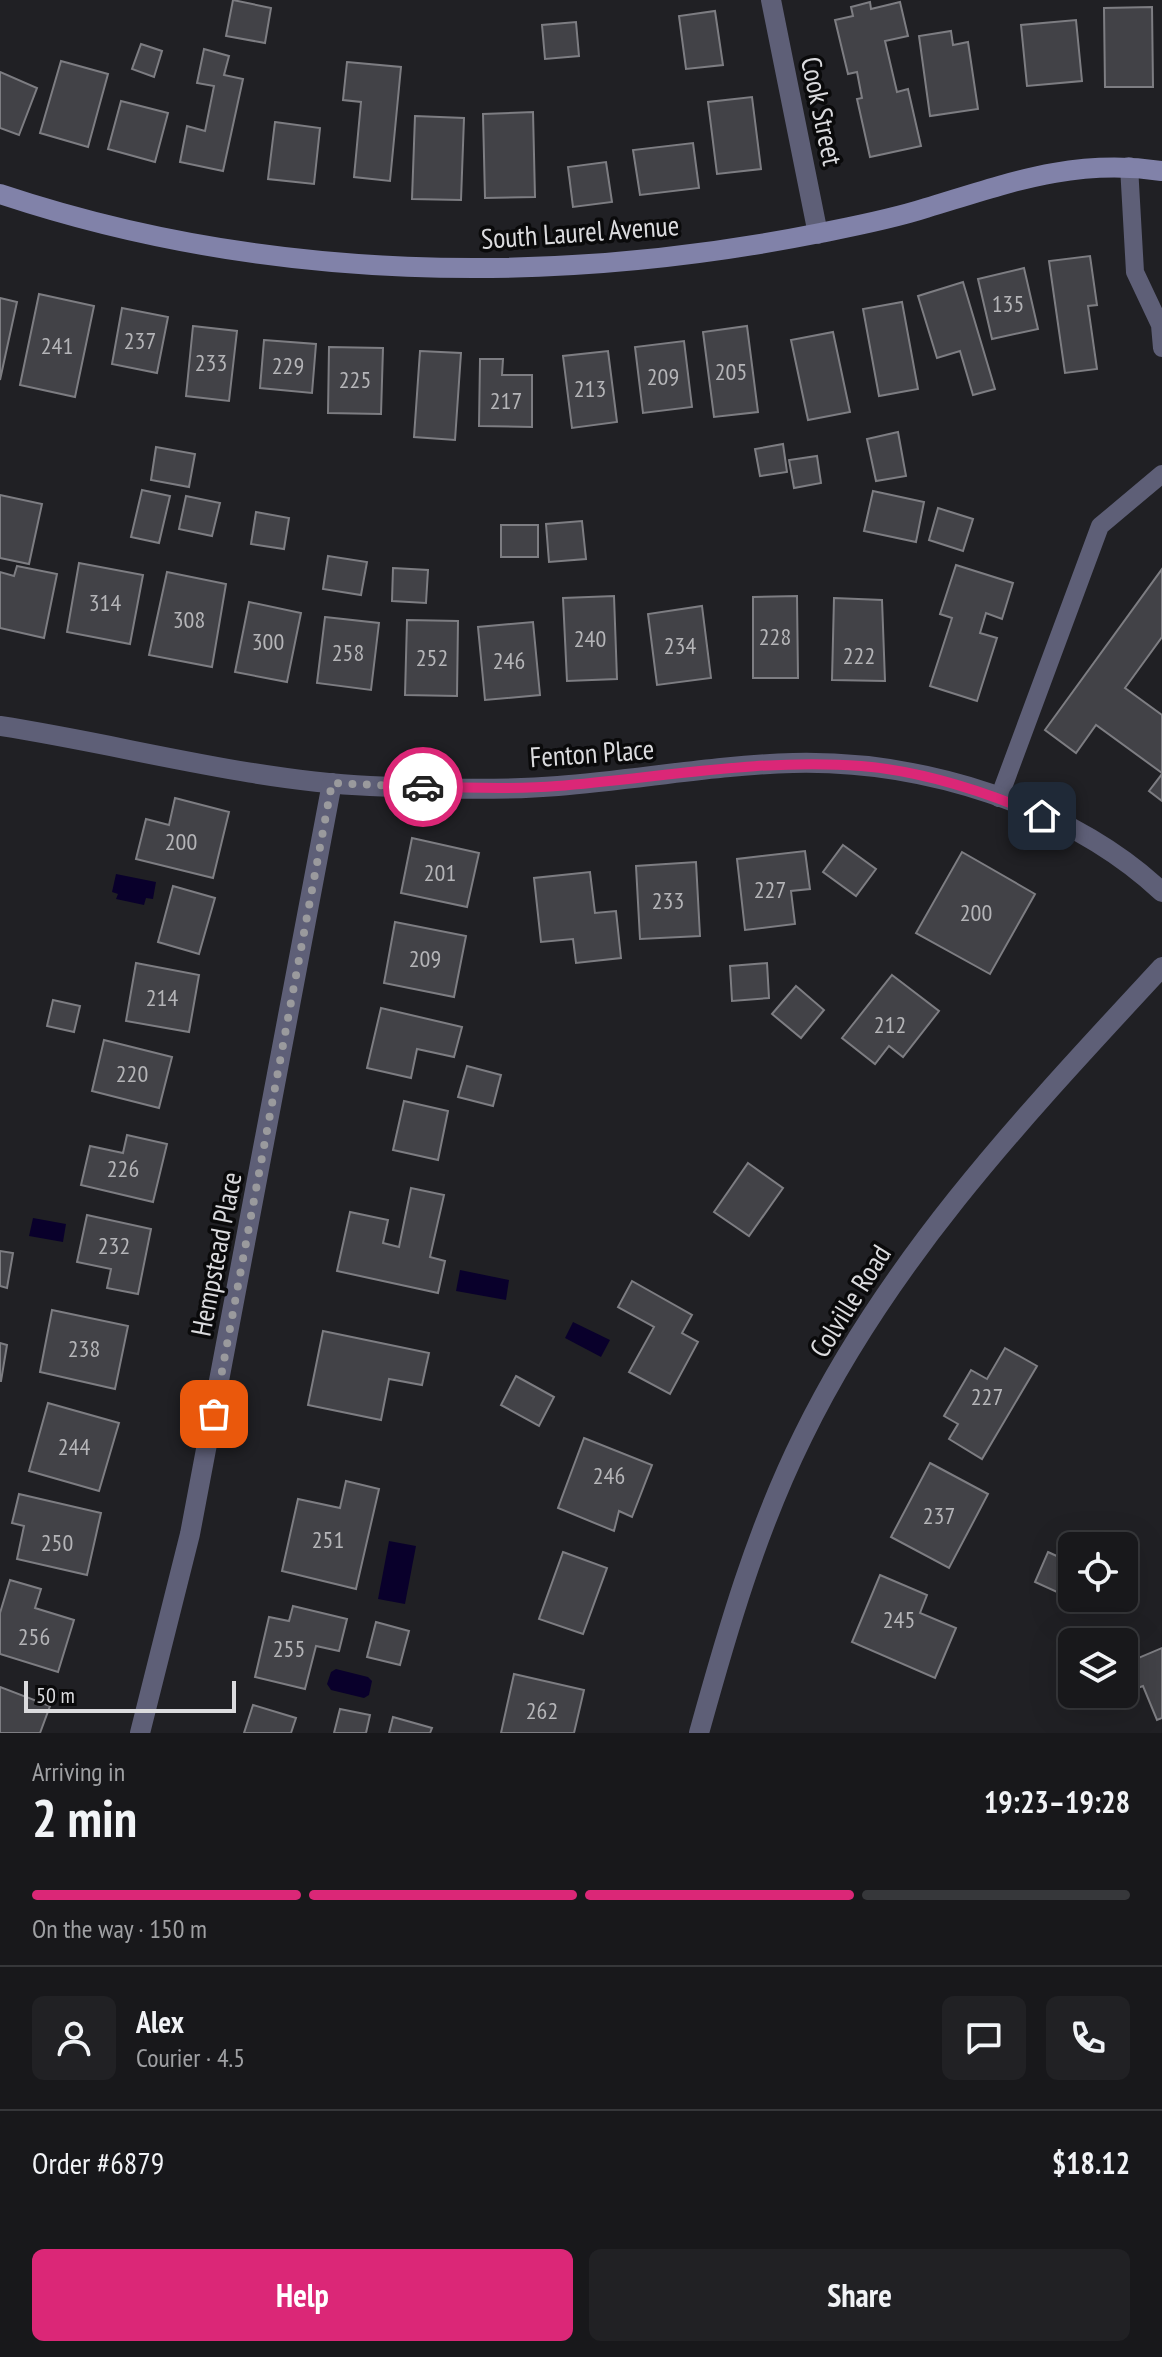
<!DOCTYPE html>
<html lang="en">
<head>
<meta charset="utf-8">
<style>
  body { margin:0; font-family:"PT Sans Narrow",sans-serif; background:#212124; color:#f1f3f6; height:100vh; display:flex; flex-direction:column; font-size:30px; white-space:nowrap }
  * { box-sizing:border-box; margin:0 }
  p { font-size:26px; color:#9fa0a3 }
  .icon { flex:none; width:44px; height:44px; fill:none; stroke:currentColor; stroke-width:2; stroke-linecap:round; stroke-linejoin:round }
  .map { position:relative; height:1733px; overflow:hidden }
  .sheet { display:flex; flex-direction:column; background:#18181b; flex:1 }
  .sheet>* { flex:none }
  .buttons { position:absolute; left:1058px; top:1532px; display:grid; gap:16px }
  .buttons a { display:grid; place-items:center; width:80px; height:80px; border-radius:12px; background:#18181b; box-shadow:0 8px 32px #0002,0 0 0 2px #36373a; font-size:40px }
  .scale { position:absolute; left:24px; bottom:20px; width:212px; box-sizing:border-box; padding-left:8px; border:4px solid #dbdbde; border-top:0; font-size:22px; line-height:28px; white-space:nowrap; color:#dbdbde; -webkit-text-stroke:6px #0a0a0b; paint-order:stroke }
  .pin { position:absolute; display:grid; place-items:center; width:68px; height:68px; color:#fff; margin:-34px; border-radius:16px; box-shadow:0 4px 12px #0006 }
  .courier { position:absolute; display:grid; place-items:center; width:80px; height:80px; margin:-40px; border:6px solid #db2777; border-radius:50%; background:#fff; color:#222; box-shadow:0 2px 10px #0007 }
  .overview em { font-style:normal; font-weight:700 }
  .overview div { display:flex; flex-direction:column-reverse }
  .overview { display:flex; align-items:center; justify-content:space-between; height:136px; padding:0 32px }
  h1 { font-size:52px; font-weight:700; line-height:60px }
  .bar { display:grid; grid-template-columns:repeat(4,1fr); gap:12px 8px; align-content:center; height:96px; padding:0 32px }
  .bar i { height:10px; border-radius:6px; background:#36373a }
  .bar .selected { background:#db2777 }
  .bar p { grid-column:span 4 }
  .line { display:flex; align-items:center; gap:20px; padding:0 32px; border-top:2px solid #36373a }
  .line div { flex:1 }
  .round { display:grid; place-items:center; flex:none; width:84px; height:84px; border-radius:12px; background:#212124 }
  .button { display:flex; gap:16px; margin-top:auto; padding:16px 32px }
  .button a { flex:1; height:92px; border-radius:12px; background:#db2777; color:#fff; font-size:32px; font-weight:700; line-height:92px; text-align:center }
  .button a+a { background:#212124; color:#f1f3f6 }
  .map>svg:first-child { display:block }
  .water { fill:#09002b }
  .building { fill:#424247; stroke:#7d7d82; stroke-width:2 }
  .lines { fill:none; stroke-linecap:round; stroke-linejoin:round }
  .lane { stroke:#5e5f77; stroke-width:18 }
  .street { stroke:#5e5f77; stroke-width:20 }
  .secondary { stroke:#8182a9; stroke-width:20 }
  .done { stroke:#9a9a9d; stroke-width:8; stroke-dasharray:0 14.4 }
  .route { stroke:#db2777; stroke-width:10 }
  .labels { text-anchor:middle; stroke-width:7; stroke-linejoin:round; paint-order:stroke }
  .number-label { font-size:24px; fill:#b5b5b8 }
  .street-label { font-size:28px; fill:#dbdbde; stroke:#0a0a0b }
</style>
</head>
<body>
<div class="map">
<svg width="1162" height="1733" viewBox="0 0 1162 1733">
  <rect width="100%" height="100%" fill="#202024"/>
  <g class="water">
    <path d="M116,874L156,882L153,899L146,898L144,905L116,899L118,894L112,892Z"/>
    <path d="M33,1218L66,1224L63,1242L29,1236Z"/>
    <path d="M460,1270L509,1280L506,1300L456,1291Z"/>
    <path d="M573,1322L610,1340L601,1357L565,1338Z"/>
    <path d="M389,1541L416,1546L405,1604L378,1599Z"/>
    <path d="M336,1669L368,1677L372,1681L369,1695L364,1698L331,1690L327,1684L331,1672Z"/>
  </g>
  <g class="building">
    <path d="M233,0L271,8L265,43L226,36Z"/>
    <path d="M870,2L871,9L900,2L908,36L885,41L897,92L908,89L921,146L870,157L857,99L862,98L857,72L848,74L835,20L853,16L851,7Z"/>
    <path d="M1152,7L1153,87H1105L1104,8Z"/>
    <path d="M715,11L723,65L686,69L679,16Z"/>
    <path d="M1076,20L1082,81L1027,86L1021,25Z"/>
    <path d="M576,22L579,56L545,59L542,25Z"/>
    <path d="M951,31L953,45L968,42L978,109L930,116L919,36Z"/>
    <path d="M141,44L162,51L154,77L132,69Z"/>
    <path d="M204,49L229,56L224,75L243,79L223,171L180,162L187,126L205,131L214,86L197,83Z"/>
    <path d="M61,61L108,74L88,147L40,133Z"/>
    <path d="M347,62L401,67L390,181L354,177L361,102L343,100Z"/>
    <path d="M0,72L37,88L19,135L0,128Z"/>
    <path d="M752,97L761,169L717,174L708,102Z"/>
    <path d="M121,101L168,113L155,162L108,149Z"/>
    <path d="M533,112L535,197L485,198L483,114Z"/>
    <path d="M415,116L464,118L461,200L412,199Z"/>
    <path d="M275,122L320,128L314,184L268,179Z"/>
    <path d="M693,143L699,188L640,195L633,150Z"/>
    <path d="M606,162L612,202L573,207L568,167Z"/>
    <path d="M1090,256L1097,305L1088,306L1097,369L1065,373L1049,261Z"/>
    <path d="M1024,268L1038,329L992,339L978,279Z"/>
    <path d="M963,282L995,389L973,395L960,351L937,358L918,296Z"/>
    <path d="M39,294L94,306L75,397L20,385Z"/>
    <path d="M0,298L17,302L0,380Z"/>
    <path d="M902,302L918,389L879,396L863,309Z"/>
    <path d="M122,308L168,317L157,373L112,364Z"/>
    <path d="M193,326L237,331L229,401L186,396Z"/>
    <path d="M747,326L758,412L714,417L703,332Z"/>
    <path d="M833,332L850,412L808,420L791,340Z"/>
    <path d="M264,340L316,344L312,393L260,388Z"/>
    <path d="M684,341L692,407L643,413L635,347Z"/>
    <path d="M329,347L383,348L381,414L328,413Z"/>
    <path d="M420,351L461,353L455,440L414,437Z"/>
    <path d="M608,351L617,422L572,428L563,356Z"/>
    <path d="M480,359H503L502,375H532V427L479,426Z"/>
    <path d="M898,432L906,476L876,481L867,439Z"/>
    <path d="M783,444L787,472L760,476L755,449Z"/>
    <path d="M156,447L195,454L189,487L151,480Z"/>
    <path d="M817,456L821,483L794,488L789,460Z"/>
    <path d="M142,490L170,496L159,543L131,537Z"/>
    <path d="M873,491L924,502L916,542L864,531Z"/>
    <path d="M0,495L42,504L29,564L0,558Z"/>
    <path d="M186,496L220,503L212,536L179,529Z"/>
    <path d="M938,508L973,519L963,551L929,540Z"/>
    <path d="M256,512L289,518L284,549L251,544Z"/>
    <path d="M582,521L586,559L549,562L546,524Z"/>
    <rect x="501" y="525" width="37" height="32"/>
    <path d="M328,556L367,562L361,595L323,589Z"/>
    <path d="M79,563L143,575L130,644L67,632Z"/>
    <path d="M956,565L1013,583L1002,619L986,613L980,633L997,638L977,701L930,686L952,618L940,614Z"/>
    <path d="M17,566L57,574L44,638L0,628V572L14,576Z"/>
    <path d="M393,568L428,570L426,603L392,601Z"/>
    <path d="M1162,569V637L1125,688L1162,715V773L1096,725L1076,753L1045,730Z"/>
    <path d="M167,572L226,584L212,667L149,655Z"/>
    <path d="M614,596L617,679L567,681L563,598Z"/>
    <path d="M797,596L798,678H753V597Z"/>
    <path d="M834,598L882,600L885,681L832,680Z"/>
    <path d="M249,602L301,613L287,682L235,672Z"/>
    <path d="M702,606L711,678L657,685L648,614Z"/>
    <path d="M325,617L379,623L371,690L317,683Z"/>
    <path d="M407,620L458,621L457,696L405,695Z"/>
    <path d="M533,622L540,695L485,700L478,627Z"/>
    <path d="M1162,774V801L1149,791Z"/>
    <path d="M175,798L229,812L213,878L136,859L146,819L169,825Z"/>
    <path d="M412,838L479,853L467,907L401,893Z"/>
    <path d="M843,845L876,869L856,896L823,872Z"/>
    <path d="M805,851L810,889L791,891L795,924L745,930L737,859Z"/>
    <path d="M962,852L1035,894L990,974L916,933Z"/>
    <path d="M696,862L700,936L640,939L636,866Z"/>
    <path d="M590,872L595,913L616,911L621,958L576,963L573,939L541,942L534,878Z"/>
    <path d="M173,886L215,898L199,954L158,942Z"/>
    <path d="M395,922L466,936L454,997L384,983Z"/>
    <path d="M136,963L199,975L189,1032L126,1021Z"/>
    <path d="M767,963L769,998L732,1001L730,966Z"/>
    <path d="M892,975L939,1011L903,1057L889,1046L875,1064L842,1038Z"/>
    <path d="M796,986L824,1010L801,1038L772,1014Z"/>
    <path d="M53,1000L80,1006L74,1032L47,1026Z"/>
    <path d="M381,1008L462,1027L454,1057L417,1049L411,1078L367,1068Z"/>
    <path d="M104,1040L172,1057L159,1108L92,1091Z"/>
    <path d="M467,1066L501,1075L493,1106L458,1097Z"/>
    <path d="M404,1101L448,1111L438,1160L393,1150Z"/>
    <path d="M127,1135L167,1144L153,1202L81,1185L90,1146L123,1153Z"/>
    <path d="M748,1163L783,1188L749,1236L714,1212Z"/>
    <path d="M411,1188L444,1195L430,1257L445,1261L438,1293L337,1271L350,1212L388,1220L383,1243L399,1247Z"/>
    <path d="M87,1215L151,1229L138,1294L107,1288L111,1269L77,1262Z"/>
    <path d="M0,1251L13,1253L7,1288L0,1286Z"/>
    <path d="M632,1281L692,1315L682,1333L698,1342L670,1394L629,1372L654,1327L618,1307Z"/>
    <path d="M52,1310L128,1326L115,1389L40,1372Z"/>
    <path d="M323,1331L429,1353L422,1385L389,1379L381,1420L308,1405Z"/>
    <path d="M0,1343L7,1345L1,1381H0Z"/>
    <path d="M1005,1348L1037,1366L982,1459L949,1439L958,1424L944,1416L971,1370L987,1379Z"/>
    <path d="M516,1376L554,1397L539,1426L501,1405Z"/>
    <path d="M48,1403L119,1423L99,1491L29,1471Z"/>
    <path d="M584,1438L652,1465L632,1517L619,1511L614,1531L558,1508Z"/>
    <path d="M930,1463L988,1494L949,1568L891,1537Z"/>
    <path d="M346,1481L379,1489L356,1589L282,1571L298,1499L340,1508Z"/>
    <path d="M19,1494L101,1513L87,1575L17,1559L24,1526L12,1523Z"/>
    <path d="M563,1552L607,1568L583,1634L539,1619Z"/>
    <path d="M1048,1552L1072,1563V1598H1081L1079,1602L1035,1582Z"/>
    <path d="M880,1575L927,1595L920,1613L956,1628L935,1678L852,1642Z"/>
    <path d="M10,1580L41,1589L35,1608L74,1620L58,1672L0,1654V1613Z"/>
    <path d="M293,1606L347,1619L339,1651L316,1646L305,1689L255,1677L269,1617L289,1621Z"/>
    <path d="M376,1622L409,1631L400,1665L367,1657Z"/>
    <path d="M1162,1648V1718L1157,1720L1143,1686L1132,1690L1124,1664Z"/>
    <path d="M514,1674L584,1690L574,1733H501Z"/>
    <path d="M0,1687L50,1706L40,1733H0Z"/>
    <path d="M253,1705L296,1718L291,1733H244Z"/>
    <path d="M340,1709L370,1715L366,1733H334Z"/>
    <path d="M393,1717L432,1728L430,1733H389Z"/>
  </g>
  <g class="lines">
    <g class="lane">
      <path d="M1129,166L1135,272L1160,325L1162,348"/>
      <path d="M999,798L1100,526L1162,474"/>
    </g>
    <g class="street">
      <path d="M771,0L818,234"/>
      <path d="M0,726C123,745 246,780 370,786C432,789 497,791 558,786C636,780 715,765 793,763C920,760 1068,804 1162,892"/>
      <path d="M140,1733L190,1534L332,783"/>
      <path d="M699,1733C727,1632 756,1531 803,1436C891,1256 1027,1113 1162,967"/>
    </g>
    <path class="secondary" d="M0,194C264,282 549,287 820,233C855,226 892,219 926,208C1009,183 1073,158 1162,171"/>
  </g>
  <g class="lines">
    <path class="done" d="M214,1414L332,783L423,787"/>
    <path class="route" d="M423,787C468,787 513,790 557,786C658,778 760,758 861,766C923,771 984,791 1042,816"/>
  </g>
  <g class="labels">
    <g class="number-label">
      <text x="1008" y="312">135</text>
      <text x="140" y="349">237</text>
      <text x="57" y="354">241</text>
      <text x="211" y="371">233</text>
      <text x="288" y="374">229</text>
      <text x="731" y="380">205</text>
      <text x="663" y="385">209</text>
      <text x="355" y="388">225</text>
      <text x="590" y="397">213</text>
      <text x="506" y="409">217</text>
      <text x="105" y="611">314</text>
      <text x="189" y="628">308</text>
      <text x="775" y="645">228</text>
      <text x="590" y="647">240</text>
      <text x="268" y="650">300</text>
      <text x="680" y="654">234</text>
      <text x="348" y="661">258</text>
      <text x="859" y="664">222</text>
      <text x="432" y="666">252</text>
      <text x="509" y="669">246</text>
      <text x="181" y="850">200</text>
      <text x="440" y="881">201</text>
      <text x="770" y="898">227</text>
      <text x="668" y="909">233</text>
      <text x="976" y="921">200</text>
      <text x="425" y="967">209</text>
      <text x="162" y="1006">214</text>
      <text x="890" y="1033">212</text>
      <text x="132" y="1082">220</text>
      <text x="123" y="1177">226</text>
      <text x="114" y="1254">232</text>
      <text x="84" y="1357">238</text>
      <text x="987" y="1405">227</text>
      <text x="74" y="1455">244</text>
      <text x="609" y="1484">246</text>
      <text x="939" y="1524">237</text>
      <text x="328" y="1548">251</text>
      <text x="57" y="1551">250</text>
      <text x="899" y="1628">245</text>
      <text x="34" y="1645">256</text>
      <text x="289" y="1657">255</text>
      <text x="542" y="1719">262</text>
    </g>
    <g class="street-label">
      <text transform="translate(822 111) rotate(78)" y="10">Cook Street</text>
      <text transform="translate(580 232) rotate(-4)" y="10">South Laurel Avenue</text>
      <text transform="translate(592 753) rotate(-4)" y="10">Fenton Place</text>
      <text transform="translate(216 1254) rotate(-79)" y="10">Hempstead Place</text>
      <text transform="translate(850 1301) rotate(-58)" y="10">Colville Road</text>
    </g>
  </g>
</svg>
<div class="buttons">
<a><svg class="icon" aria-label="locate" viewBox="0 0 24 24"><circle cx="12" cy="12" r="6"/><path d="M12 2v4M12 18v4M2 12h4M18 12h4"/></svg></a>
<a><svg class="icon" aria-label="layers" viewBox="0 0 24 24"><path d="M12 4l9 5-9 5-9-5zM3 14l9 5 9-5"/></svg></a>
</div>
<div class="scale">50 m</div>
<div class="pin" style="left:214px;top:1414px;background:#ea580c"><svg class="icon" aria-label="bag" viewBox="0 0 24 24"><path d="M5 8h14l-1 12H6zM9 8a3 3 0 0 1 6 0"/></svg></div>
<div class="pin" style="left:1042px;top:816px;background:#1f2937"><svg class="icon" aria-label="home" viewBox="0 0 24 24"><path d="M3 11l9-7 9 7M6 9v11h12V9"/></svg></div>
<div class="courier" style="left:423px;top:787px"><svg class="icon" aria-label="car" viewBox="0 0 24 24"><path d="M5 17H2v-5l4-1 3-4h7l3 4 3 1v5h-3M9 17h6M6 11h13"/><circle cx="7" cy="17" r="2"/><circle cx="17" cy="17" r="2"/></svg></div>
</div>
<section class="sheet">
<div class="overview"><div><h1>2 min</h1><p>Arriving in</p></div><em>19:23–19:28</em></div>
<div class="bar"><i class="selected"></i><i class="selected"></i><i class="selected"></i><i></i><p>On the way · 150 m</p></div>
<div class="line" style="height:144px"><a class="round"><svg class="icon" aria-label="person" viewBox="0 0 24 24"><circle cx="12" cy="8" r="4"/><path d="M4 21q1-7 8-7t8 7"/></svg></a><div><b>Alex</b><p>Courier · 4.5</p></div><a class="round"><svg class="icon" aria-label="chat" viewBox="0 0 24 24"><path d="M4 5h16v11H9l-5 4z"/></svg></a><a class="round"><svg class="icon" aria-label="phone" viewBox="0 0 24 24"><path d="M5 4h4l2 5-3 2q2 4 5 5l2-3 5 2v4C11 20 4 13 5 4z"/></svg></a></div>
<div class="line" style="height:104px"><div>Order #6879</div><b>$18.12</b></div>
<div class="button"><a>Help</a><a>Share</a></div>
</section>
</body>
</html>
